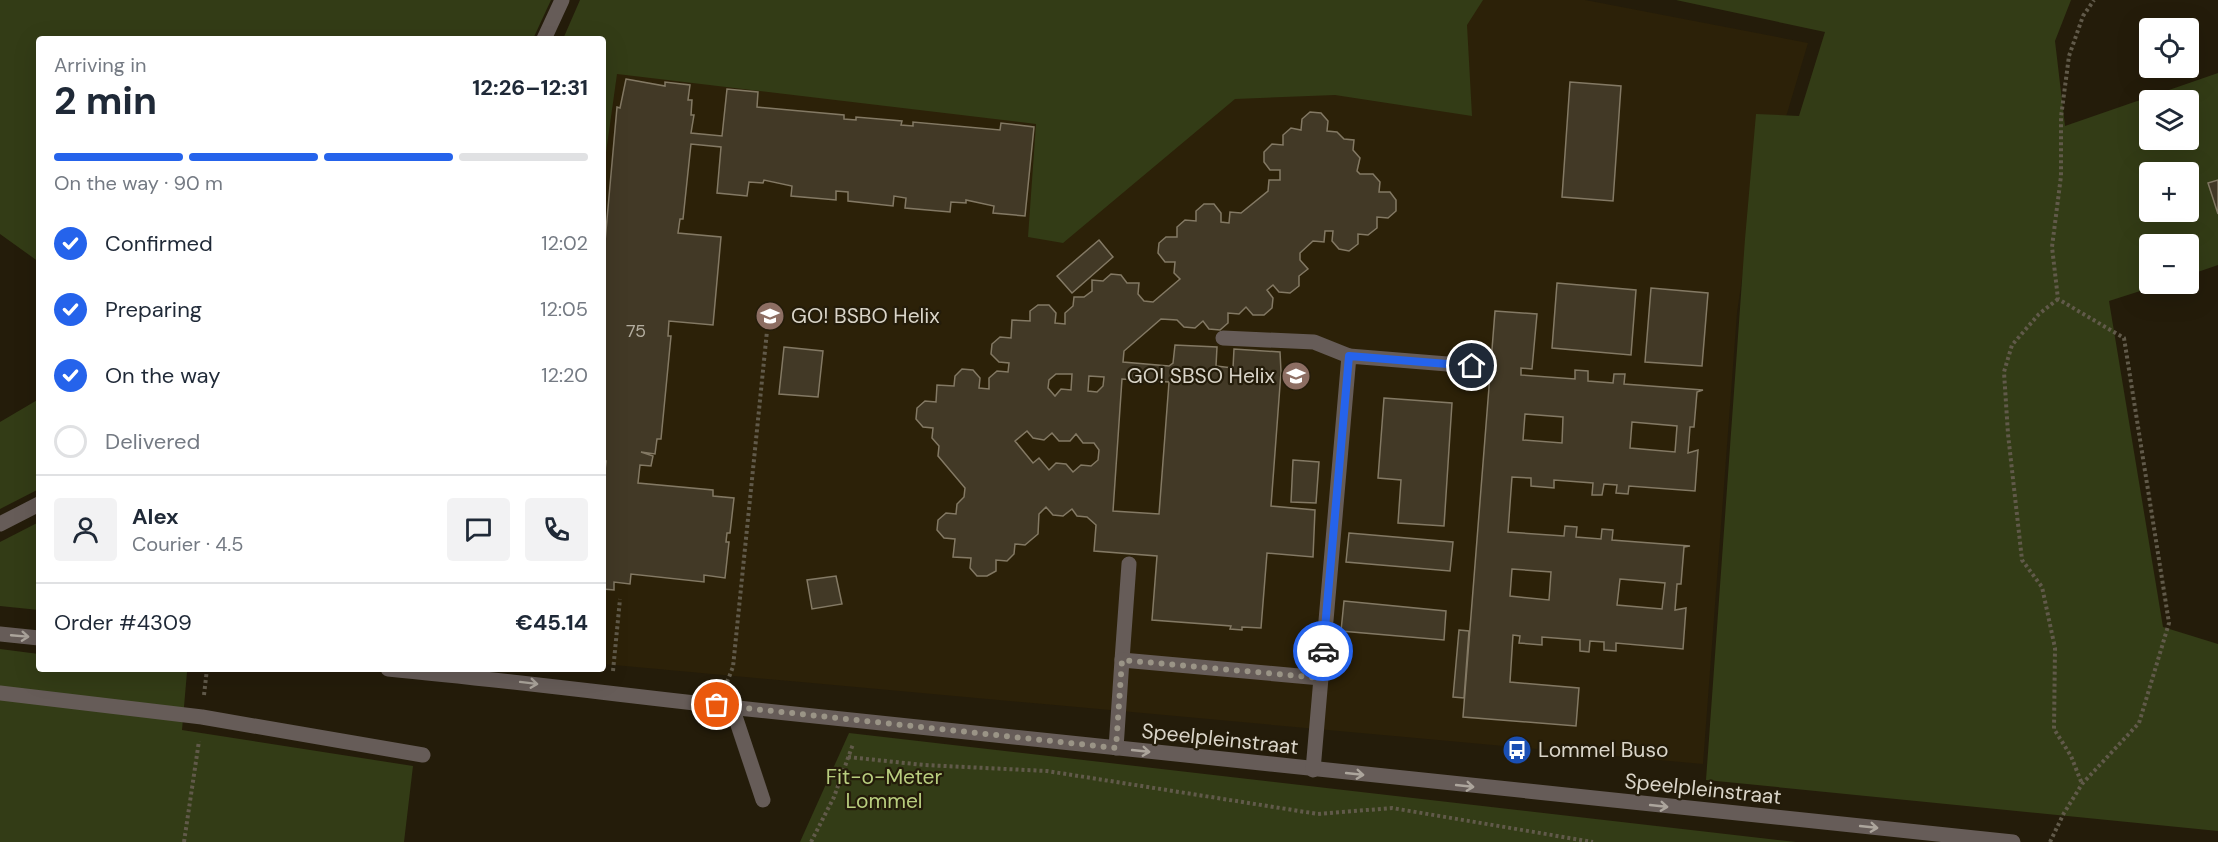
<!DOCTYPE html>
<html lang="en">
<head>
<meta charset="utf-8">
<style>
  body { margin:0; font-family:"DM Sans",sans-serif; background:#f2f2f3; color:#1f2937; height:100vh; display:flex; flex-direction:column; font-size:22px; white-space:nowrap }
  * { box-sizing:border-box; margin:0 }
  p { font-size:20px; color:#747a83 }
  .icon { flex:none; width:33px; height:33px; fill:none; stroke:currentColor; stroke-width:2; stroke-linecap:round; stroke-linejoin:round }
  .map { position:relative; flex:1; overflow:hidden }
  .panel { position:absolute; left:36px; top:36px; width:570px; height:636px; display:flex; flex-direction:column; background:#fff; border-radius:6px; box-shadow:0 6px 24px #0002 }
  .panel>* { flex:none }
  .fabs { position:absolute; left:2139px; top:18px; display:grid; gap:12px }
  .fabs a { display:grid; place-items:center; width:60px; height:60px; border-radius:6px; background:#fff; box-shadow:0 6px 24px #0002; font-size:30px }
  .pin { position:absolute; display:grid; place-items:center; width:51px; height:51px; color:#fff; margin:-26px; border:3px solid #fff; border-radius:50%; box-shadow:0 2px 6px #0007 }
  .courier { position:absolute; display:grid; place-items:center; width:60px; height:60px; margin:-30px; border:4px solid #2563eb; border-radius:50%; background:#fff; color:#222; box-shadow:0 2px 8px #0007 }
  .overview em { font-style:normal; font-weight:700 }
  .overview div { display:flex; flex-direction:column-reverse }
  .overview { display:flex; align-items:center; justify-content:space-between; height:102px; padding:0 18px }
  h1 { font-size:39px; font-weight:700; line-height:45px }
  .bar { display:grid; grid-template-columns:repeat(4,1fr); gap:9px 6px; align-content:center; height:72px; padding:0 18px }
  .bar i { height:8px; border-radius:4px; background:#e0e1e3 }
  .bar .on { background:#2563eb }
  .bar p { grid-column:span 4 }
  .line { display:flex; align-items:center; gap:15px; padding:0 18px; border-top:2px solid #e0e1e3 }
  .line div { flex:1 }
  .round { display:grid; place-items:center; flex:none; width:63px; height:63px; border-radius:6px; background:#f2f2f3 }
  ol { padding:0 18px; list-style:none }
  li { display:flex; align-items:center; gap:18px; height:66px }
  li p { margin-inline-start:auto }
  li .icon { padding:6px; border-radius:50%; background:#2563eb; color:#fff; stroke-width:4 }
  li:last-child { color:#747a83 }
  li i { width:33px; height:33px; border:3px solid #e0e1e3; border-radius:50% }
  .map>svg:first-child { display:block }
  .built { fill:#2c2108 }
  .green { fill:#333c16; fill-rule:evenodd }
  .building { fill:#423926; stroke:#837964; stroke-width:1.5; fill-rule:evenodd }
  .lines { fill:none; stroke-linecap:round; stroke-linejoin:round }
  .path { stroke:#615a4a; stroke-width:4; stroke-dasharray:3 3; stroke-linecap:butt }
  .minor { stroke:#665c58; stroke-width:15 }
  .oneway { stroke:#aca59c }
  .done { stroke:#9a9486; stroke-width:6; stroke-dasharray:0 10.8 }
  .route { stroke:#2563eb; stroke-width:8 }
  .labels { text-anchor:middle; stroke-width:4.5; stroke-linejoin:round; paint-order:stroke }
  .number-label { font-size:18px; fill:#b4aea0 }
  .poi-label { font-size:21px; fill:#dad5c9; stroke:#241c0a; text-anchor:start }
  .street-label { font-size:21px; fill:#dad5c9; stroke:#241c0a }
  .park-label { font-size:21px; fill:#b8cd7e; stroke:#241c0a }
</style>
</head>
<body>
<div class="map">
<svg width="2218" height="842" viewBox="0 0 2218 842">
  <rect width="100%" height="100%" fill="#241c0a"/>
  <path class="built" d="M641,0H1585L1808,43L1746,251L1737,313L1703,764L603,664V39H567Z"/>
  <g class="green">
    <path d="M0,0H551L533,39H39V262L0,234Z"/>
    <path d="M580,0H1483L1467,25L1472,116L1335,95L1235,99L1063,243L1028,237L1036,124L617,74L603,174V39H563Z"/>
    <path d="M1676,0H2071L2055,41L2065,126L2218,73V265L2189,275L2188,244H2150V284H2162L2109,301L2163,627L2218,644V831L1706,780L1745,239L1756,114L1799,116L1825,32ZM2150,100H2188V140H2150ZM2150,172H2188V212H2150Z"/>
    <path d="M39,399V489L0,509V422Z"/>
    <path d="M39,522V610L0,606V542Z"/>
    <path d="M0,649L39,654V669H165L187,672L182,730L413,766L404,842H0Z"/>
    <path d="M849,733L1796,842H800Z"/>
  </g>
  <g class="building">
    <path d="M626,79L665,86V82L690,85L688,100H692L691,115H694L691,133L722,136L727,89L758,92L757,107L844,115V119L856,120V117L902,121L901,125L913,126V122L1000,130L1001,123L1034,127L1025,216L993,213L994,206L966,200V203L951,202L950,212L905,208L906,198L894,196L893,206L848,201V192L836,191V200L791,196L792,186L764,180L763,183L749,182L747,196L717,193L721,147L691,144L683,219H680L678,233L721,237L713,325L669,321L668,336H671L661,439H657L655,454L641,452L653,456L651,466L640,465L638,483L713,490V496L734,498L730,533H727L726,542H729L725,578L704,575V582L631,574L630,584L614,582V590L603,589V490L606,461H603V264L617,107L620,108Z"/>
    <path d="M1570,82L1621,86L1613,201L1562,197Z"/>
    <path d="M1310,112L1321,113L1328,121L1327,131L1337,132L1344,139L1354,140L1353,150L1360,158L1357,171L1360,174H1373L1380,182L1379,192H1390L1396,200V211L1388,218L1377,217V228L1368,235L1358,234V244L1349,251L1339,249L1332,241L1333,231H1325L1324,242L1313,241L1300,253V260L1308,269L1299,276V286L1290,293L1279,292L1273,285L1267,290L1273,298L1272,308L1264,315H1253L1246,307L1239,314L1228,313V323L1220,330L1209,329L1203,321L1195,328L1184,327L1177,320L1161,319L1124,351L1123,362L1169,366L1173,363L1175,345L1217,347L1216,366L1233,368L1234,349L1280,352L1281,372L1271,506L1315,510L1313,557L1267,553L1261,628L1242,627V630L1230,629L1231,626L1152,620L1157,556L1094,551L1096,525L1087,517L1077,516L1072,509L1063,516L1053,515L1046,507L1039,514L1038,534L1025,545L1015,544L1014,554L1007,561L996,560V571L987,576H977L970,568L971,558L953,557L955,539L944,538L937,530L938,520L946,513L956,514L957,504L964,497L965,488L938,456L939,446L932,438L933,428L923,427L916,419L917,408L925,401L936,402L937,385L954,386L955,376L962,369L973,370L980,378L979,388L989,389V378L997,371L1008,372L1009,363L999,362L991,354L992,344L1000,337L1011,338L1012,320L1030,321V311L1038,305H1049L1056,313L1055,323L1065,324V313L1073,306L1074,297H1084L1092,291V280L1103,281L1111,274L1121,275L1127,283H1139L1138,294L1144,301L1153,302L1180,279L1174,273L1175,262H1165L1158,253L1159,243L1166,237H1177V227L1185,220L1196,221V211L1204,204H1214L1221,213V222L1229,223L1230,212L1241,213L1268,191L1269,180H1280V170H1270L1264,162V152L1272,144L1283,145V135L1291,128L1301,130L1302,119ZM1056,374H1072L1071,390L1061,389L1055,396L1048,388L1049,380ZM1089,376L1104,377L1103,386L1097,392L1088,391ZM1122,379L1169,382L1159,514L1113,511ZM1027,431L1033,438L1044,440L1052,433L1059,441H1070L1076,434L1083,443H1094L1099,450L1098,460L1091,466L1081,465L1073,472L1066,464L1056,463L1049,470L1039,458L1033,463L1015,441Z"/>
    <path d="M2218,180V214L2208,183Z"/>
    <path d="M1099,240L1113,257L1072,293L1057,276Z"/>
    <path d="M1557,283L1636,290L1631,355L1552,348Z"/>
    <path d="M1651,288L1708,293L1702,366L1645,362Z"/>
    <path d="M1495,311L1537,314L1532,369L1521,368V375L1575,379V370L1588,371V381L1613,383L1614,374H1625L1624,384L1703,390L1697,392L1694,427H1690L1688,453L1698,450L1695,491L1629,486L1628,494L1616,493L1617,485L1604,484L1602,495H1592L1593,483L1554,480V488L1531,486V478L1512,477L1508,532L1564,536L1565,526L1577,527L1576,537L1601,539L1602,529L1613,530L1612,540L1690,546L1684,547L1681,584H1677L1675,610L1686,608L1683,649L1616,643V651L1604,650V642L1590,641L1589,652L1580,651V640L1542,637V645L1519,643L1520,636L1513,635L1510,682L1579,688L1576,726L1463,717ZM1525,414L1563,417L1562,443L1523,440ZM1632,422L1677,426L1675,452L1630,448ZM1512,569L1551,572L1549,600L1510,596ZM1620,579L1665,583L1662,609L1617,605Z"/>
    <path d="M784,347L823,351L818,397L779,394Z"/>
    <path d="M1384,398L1452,403L1444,526L1398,523L1401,480L1378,478Z"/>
    <path d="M1293,460L1319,462L1316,503L1291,502Z"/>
    <path d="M1349,533L1453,542L1450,571L1346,562Z"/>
    <path d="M836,576L842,604L812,609L807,580Z"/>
    <path d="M1344,601L1446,611L1444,640L1341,631Z"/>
    <path d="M1459,630L1469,631L1464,698L1453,697Z"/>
  </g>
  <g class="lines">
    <g class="path">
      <path d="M2058,299L2039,314L2012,345L2004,372L2008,434L2022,560L2042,587L2055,648L2054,729L2071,756L2082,784"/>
      <path d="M613,671L620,599"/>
      <path d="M727,682L733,667L767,331"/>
      <path d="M204,695L207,669"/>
      <path d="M848,757L924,765L1047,771L1318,814L1392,808L1593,842"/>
      <path d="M184,842L199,741"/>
      <path d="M811,842L834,797L853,744"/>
      <path d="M2050,842L2064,813L2082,784L2139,723L2169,623L2124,338L2058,299L2052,247L2061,176V117L2069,56L2083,16L2094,0"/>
    </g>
    <g class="minor">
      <path d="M544,39L562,0"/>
      <path d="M1223,338L1314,342L1349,356"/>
      <path d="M0,524L39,504"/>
      <path d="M0,634L39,638"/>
      <path d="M1122,660L1129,564"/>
      <path d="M388,669C505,680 621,695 738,708C1163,754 1588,798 2013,842"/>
      <path d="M0,693L202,717L423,755"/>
      <path d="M732,707L763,800"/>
      <path d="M1116,748L1122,660L1321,678"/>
      <path d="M1313,770L1349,356L1472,366"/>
    </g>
  </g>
  <defs><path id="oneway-shaft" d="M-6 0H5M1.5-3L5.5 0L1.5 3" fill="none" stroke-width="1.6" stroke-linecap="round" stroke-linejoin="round" transform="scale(1.5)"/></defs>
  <g class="oneway">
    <use href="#oneway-shaft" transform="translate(20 636) rotate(5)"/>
    <use href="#oneway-shaft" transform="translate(529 683) rotate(7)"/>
    <use href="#oneway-shaft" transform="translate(1141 751) rotate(6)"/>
    <use href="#oneway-shaft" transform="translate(1355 774) rotate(6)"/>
    <use href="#oneway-shaft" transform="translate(1465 786) rotate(6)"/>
    <use href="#oneway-shaft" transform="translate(1659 806) rotate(6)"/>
    <use href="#oneway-shaft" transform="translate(1869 827) rotate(6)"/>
  </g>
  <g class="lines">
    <path class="done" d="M717,705L1116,748L1122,660L1321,678L1323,651"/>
    <path class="route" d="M1323,651L1349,356L1472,366"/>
  </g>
  <defs>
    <g id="school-disc" transform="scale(1.5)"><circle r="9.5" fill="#8d6e63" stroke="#241c0a"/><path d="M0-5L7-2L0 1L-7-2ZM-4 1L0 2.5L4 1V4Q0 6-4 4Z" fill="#fff"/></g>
    <g id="bus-disc" transform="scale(1.5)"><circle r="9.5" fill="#1a4fb4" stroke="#241c0a"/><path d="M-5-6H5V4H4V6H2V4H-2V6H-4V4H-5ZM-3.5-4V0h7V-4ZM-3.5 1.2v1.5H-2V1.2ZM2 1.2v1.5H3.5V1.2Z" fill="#fff"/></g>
  </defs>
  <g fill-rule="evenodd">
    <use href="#school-disc" x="770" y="316"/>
    <use href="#school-disc" x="1296" y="376"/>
    <use href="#bus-disc" x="1517" y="750"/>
  </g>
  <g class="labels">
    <g class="number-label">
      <text x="636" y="337">75</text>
    </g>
    <g class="poi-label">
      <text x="791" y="323">GO! BSBO Helix</text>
      <text x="1275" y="383" text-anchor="end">GO! SBSO Helix</text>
      <text x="1538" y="757">Lommel Buso</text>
    </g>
    <g class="street-label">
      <text transform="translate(1220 739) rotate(6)" y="7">Speelpleinstraat</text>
      <text transform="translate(1703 789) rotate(6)" y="7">Speelpleinstraat</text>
    </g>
    <g class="park-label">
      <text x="884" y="784">Fit-o-Meter<tspan x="884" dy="24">Lommel</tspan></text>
    </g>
  </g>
</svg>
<div class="fabs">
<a><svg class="icon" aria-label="locate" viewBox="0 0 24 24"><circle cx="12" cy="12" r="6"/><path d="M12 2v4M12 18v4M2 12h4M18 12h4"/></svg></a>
<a><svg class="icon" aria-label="layers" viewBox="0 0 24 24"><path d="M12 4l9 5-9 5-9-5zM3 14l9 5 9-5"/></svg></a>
<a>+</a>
<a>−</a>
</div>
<div class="pin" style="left:717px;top:705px;background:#ea580c"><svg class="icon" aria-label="bag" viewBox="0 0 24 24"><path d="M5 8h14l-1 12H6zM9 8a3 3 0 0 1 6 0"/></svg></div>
<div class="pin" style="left:1472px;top:366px;background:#1f2937"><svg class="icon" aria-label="home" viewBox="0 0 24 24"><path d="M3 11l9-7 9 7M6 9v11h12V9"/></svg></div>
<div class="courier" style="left:1323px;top:651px"><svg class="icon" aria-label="car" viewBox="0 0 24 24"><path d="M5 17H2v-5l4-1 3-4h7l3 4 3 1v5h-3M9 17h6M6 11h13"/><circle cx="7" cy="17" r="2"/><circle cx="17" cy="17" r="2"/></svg></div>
<section class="panel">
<div class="overview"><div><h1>2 min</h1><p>Arriving in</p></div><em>12:26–12:31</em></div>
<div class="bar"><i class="on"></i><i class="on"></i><i class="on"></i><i></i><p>On the way · 90 m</p></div>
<ol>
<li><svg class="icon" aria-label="check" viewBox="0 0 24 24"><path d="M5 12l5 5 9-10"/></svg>Confirmed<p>12:02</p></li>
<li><svg class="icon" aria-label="check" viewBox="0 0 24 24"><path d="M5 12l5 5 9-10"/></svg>Preparing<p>12:05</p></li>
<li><svg class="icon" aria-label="check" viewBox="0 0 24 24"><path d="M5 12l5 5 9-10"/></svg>On the way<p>12:20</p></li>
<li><i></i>Delivered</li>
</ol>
<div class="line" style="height:108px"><a class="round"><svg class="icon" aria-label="person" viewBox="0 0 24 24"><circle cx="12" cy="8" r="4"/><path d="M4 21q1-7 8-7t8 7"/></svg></a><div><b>Alex</b><p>Courier · 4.5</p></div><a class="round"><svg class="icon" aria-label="chat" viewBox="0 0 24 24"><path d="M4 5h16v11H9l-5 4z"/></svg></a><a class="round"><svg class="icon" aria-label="phone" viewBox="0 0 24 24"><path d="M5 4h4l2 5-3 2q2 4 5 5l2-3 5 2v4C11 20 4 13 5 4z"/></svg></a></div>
<div class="line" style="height:78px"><div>Order #4309</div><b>€45.14</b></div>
</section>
</div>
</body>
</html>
